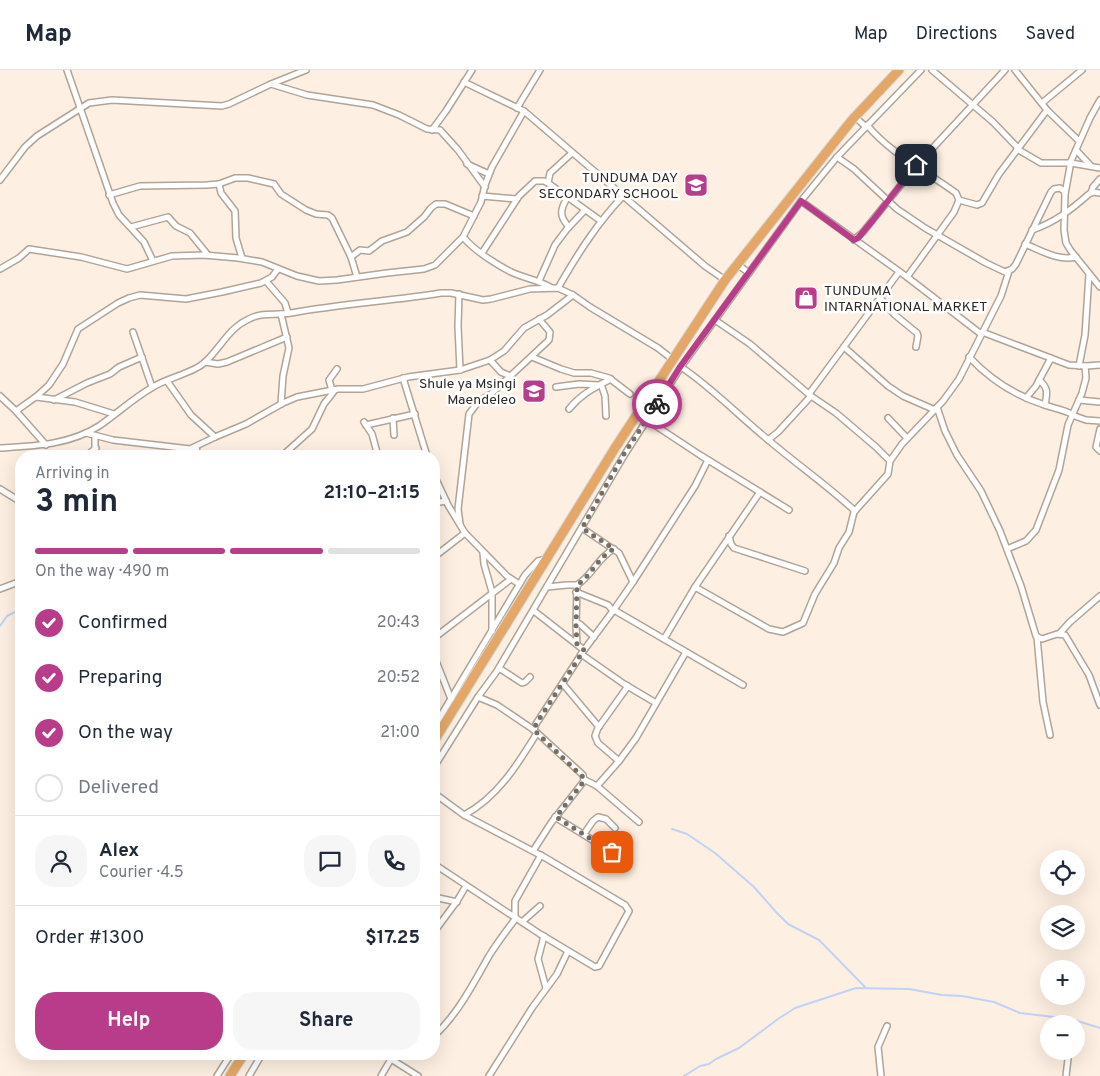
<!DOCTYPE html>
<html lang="en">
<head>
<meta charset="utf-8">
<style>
  body { margin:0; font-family:Overpass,sans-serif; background:#f6f6f7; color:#1f2937; height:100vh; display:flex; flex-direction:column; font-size:19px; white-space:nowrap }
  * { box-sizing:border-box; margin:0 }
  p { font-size:16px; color:#747a83 }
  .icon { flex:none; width:28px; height:28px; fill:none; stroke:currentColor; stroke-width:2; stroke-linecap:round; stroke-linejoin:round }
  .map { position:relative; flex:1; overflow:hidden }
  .sheet { position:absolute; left:15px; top:380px; width:425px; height:610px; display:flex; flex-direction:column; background:#fff; border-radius:20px; box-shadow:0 5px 20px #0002 }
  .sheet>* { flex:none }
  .fabs { position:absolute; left:1040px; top:780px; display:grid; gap:10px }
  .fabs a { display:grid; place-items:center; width:45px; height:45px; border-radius:50%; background:#fff; box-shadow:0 5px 20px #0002; font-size:25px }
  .pin { position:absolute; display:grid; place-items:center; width:42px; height:42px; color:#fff; margin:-21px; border-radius:10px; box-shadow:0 2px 8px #0006 }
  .courier { position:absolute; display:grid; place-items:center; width:50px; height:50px; margin:-25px; border:4px solid #b93c8b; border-radius:50%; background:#fff; color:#222; box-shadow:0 1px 6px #0007 }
  .overview em { font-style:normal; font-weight:700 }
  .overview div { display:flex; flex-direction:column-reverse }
  .overview { display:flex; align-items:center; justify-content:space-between; height:85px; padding:0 20px }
  h1 { font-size:32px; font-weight:700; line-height:38px }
  .bar { display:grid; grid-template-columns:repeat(4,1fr); gap:8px 5px; align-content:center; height:60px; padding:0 20px }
  .bar i { height:6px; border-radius:4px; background:#e0e1e3 }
  .bar .current { background:#b93c8b }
  .bar p { grid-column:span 4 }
  .line { display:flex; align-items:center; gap:12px; padding:0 20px; border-top:1px solid #e0e1e3 }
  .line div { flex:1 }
  .round { display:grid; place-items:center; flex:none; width:52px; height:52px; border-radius:20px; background:#f6f6f7 }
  ol { padding:0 20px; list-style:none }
  li { display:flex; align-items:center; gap:15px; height:55px }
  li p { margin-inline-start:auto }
  li .icon { padding:5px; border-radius:50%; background:#b93c8b; color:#fff; stroke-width:4 }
  li:last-child { color:#747a83 }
  li i { width:28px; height:28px; border:2px solid #e0e1e3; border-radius:50% }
  .cta { display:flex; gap:10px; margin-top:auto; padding:10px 20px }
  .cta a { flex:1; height:58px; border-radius:20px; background:#b93c8b; color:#fff; font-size:20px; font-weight:700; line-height:58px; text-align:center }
  .cta a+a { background:#f6f6f7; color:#1f2937 }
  header { display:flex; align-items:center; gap:30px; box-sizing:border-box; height:70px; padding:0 25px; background:#fff; border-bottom:1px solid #e0e1e3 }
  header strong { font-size:24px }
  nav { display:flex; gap:28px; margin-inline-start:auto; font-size:18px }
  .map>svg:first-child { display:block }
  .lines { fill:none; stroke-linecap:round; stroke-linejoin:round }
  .stream { stroke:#c0d3f5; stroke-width:2 }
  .minor-casing { stroke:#b0a497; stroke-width:8 }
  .trunk-casing { stroke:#d9d8d8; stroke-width:11 }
  .minor { stroke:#fff; stroke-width:5 }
  .trunk { stroke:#e4a767; stroke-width:9 }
  .done { stroke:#766f66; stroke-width:5; stroke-dasharray:0 9 }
  .route { stroke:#b93c8b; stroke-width:6 }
  .labels { text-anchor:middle; stroke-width:5; stroke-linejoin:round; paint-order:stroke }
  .poi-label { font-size:14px; fill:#2e2924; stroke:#fff; text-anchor:end }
</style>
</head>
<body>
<header>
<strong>Map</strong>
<nav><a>Map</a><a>Directions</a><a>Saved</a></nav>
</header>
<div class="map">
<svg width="1100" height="1006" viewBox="0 0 1100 1006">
  <rect width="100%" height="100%" fill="#fdf0e2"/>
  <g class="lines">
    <g class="stream">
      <path d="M0,556L7,546L21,539"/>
      <path d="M672,759L687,764L715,783L754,817L776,842L788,854L819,870L865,917"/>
      <path d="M684,1006L700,996L709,994L716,989L739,978L778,949L795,938L856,918L909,919L942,925L962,926L994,932L1020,943L1071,949L1100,958"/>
    </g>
    <g class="minor-casing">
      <g id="minor">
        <path d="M67,0L113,133L119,145L144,172L153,191"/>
        <path d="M932,0L993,52L1018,78"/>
        <path d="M1015,0L1047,40L1079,71"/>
        <path d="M464,12L524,41L705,196L725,210"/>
        <path d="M271,14L307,25L373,35L399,45L427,59L440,60L458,80L485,117"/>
        <path d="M1042,33L1082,0"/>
        <path d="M517,38L540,0"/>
        <path d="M855,47L866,57"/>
        <path d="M867,55C891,84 926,101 956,123L959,130L954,142L907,207"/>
        <path d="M432,60L446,41L472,0"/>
        <path d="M1017,79L1041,93H1071"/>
        <path d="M1076,80L1090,95"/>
        <path d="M837,87L854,99L897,139L925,158L986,193L1005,202L1012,199L1016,194L1051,122L1054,119L1060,118L1064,121L1065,124L1064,160L1066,173L1071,181L1100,217"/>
        <path d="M1071,93L1100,98"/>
        <path d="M467,94L489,104"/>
        <path d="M0,110L25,77L37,66L89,33L112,30L222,36L229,34L271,14L306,0"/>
        <path d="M548,113L550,103L572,83"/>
        <path d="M219,114L221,123L235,141L236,168L242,188"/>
        <path d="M1091,123L1093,117L1100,109"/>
        <path d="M1065,124L1071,91L1090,48L1100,30"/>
        <path d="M109,125L140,116L207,115L219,114L235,108H248L274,114L281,124L306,140L316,144L328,145L332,148L351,187L357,207"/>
        <path d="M482,126L517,129"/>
        <path d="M567,128C560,140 559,146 569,157"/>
        <path d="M959,130L977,135L982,133L999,104L1047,40"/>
        <path d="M801,131L907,207L981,264"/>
        <path d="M131,157L168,147L176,156L190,163L208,185"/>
        <path d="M1032,160C1054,153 1072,139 1089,124L1093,122L1100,123"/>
        <path d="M463,167C475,181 494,193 511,202C524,208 539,210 552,218"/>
        <path d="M854,170L863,162L917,95L1005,0"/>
        <path d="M1025,174C1042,181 1058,191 1076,187"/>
        <path d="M482,183L519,126L535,111H544L548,113L601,151"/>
        <path d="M351,187L360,180L369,181L382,171L407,162L424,147L431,138L436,134H445L474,146"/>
        <path d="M737,194L749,203"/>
        <path d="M0,199L19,188L29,179L81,187L127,199L172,186L204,185L238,188L262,192L297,206L319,211L337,210L387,203L424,199L435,195L463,167L481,132L485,115L492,97L524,41"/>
        <path d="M266,211L285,233L288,243"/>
        <path d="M539,211L555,175L567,159L585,140"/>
        <path d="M558,218C577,185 597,153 624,125"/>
        <path d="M459,224L458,256L460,300"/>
        <path d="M880,228L895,245L917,263L918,266L916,277"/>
        <path d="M281,244L289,278L283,306L281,334"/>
        <path d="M715,250L750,274L811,326L836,343L876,377L890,391"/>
        <path d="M133,262L152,317"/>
        <path d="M982,262L1069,295L1086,296L1100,295"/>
        <path d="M844,277L888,316L903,326L935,340"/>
        <path d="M532,287L561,299L574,303H591L609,308L630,324"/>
        <path d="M969,287C989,308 1014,325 1042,334C1052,338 1062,339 1072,344"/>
        <path d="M490,290L501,302L510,306"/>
        <path d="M205,292L218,294L227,292L287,267"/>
        <path d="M1079,296L1085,265L1089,204"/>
        <path d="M681,297C711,317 737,344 766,368C795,393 827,415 855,441"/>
        <path d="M403,308L427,386"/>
        <path d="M1039,310C1049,318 1047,324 1045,335"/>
        <path d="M167,311L191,345L215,367"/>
        <path d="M601,314L605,326L606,346"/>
        <path d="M556,317L579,314L598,315"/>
        <path d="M332,320L329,310L337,299"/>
        <path d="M809,324L899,202"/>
        <path d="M0,326L16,341L46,375"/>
        <path d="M36,327L75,332L114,344"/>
        <path d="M1026,328L1036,316L1051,288"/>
        <path d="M54,330L87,313L110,304L119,297L142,287"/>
        <path d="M1079,330L1100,332"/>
        <path d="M937,337L945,361L957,385L981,421L1000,461L1021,516L1036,566L1042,569L1057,564L1065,565L1089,605L1100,635"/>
        <path d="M569,339C581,324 594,318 611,309"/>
        <path d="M16,341L37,326L49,315L63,294L78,259L118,233L129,228L140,225L186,229L222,222L261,213L272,207L278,199"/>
        <path d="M1072,345L1086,350L1100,351"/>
        <path d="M393,348L394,365"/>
        <path d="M888,348L907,368"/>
        <path d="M647,350L700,385L789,440"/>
        <path d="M364,352L372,364L378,386"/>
        <path d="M366,355L415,344"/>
        <path d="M1100,359L1096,377L1100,381"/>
        <path d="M86,363L113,370L190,379L215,367L246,354L283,333L297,327L338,319H363L408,307L460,300L490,290L504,281L524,258L547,245L573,225"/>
        <path d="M95,366V386"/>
        <path d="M768,370L778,362L811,326"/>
        <path d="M196,377L198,386"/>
        <path d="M0,378C34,376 69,375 99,356C118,343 132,329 153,317C167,308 193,303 204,293C220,279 228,259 247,250C263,241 274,246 291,243C341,234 391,231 441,223H451L483,230L491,229L530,219L558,218L573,225L590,237L658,278L672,289"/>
        <path d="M86,386L96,378"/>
        <path d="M282,386L312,359L324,334L335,320"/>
        <path d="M434,405L448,435L465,463L507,506L519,514"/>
        <path d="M0,419L21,432"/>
        <path d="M434,433L446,431"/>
        <path d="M460,454L458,439L469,344L478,332L491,324L549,270L550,262L539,249"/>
        <path d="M582,458L619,483L633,512"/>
        <path d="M729,466L731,474L734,478L805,501"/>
        <path d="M1007,479L1026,471L1036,460L1059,400L1068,355L1082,323L1086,308L1085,296"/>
        <path d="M483,483L484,494L492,522"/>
        <path d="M434,487L465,463"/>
        <path d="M547,517L567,515H577C592,506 598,487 614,479"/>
        <path d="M695,517L769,559L783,562L803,553L815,524L834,493L839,478L849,462L854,442L888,404L890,391L902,374L943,331L959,309L1001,226L1009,201"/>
        <path d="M0,519L21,511"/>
        <path d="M576,522L608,535L613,541"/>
        <path d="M614,540L743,615"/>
        <path d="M534,541L584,580"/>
        <path d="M576,552L581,555L594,567"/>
        <path d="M492,561V523"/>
        <path d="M1059,564L1070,552L1100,526"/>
        <path d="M1037,567L1043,632L1050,665"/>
        <path d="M434,568L511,509"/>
        <path d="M664,569L695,517L760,422"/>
        <path d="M577,574L576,556L577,515"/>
        <path d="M581,584L624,614L656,633"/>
        <path d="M434,586L451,629"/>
        <path d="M499,598L522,613L525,612L530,607"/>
        <path d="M563,614L599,657"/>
        <path d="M478,627L497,635L534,660L583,705L584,711L551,753L533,781"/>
        <path d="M434,657L525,505L538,491L546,489"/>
        <path d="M534,660L536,654L584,580L613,541L633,512L695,416L708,390"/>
        <path d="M619,691L598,673L595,666L598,658L628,616"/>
        <path d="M434,697L478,627L497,601L625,384L681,297L801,131L837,87L921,0"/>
        <path d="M585,710L597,716L639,752"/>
        <path d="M597,716L619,691L636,668L686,582"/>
        <path d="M434,723L464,745L544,787L625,835L629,841L599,896L595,897L540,864L434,794"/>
        <path d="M464,745C497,728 518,694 537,663"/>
        <path d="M555,747L612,782"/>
        <path d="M584,764L593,751L598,747L606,749L615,758"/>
        <path d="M434,827L457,832"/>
        <path d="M515,847V831L541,785"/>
        <path d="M522,852L540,836"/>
        <path d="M434,862L457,831L466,816"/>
        <path d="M544,866L538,889L546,918"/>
        <path d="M434,966C458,944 473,914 489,886C497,873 507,860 516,848"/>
        <path d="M391,989L418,1006"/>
        <path d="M217,1006L231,984"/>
        <path d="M249,1006L262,984"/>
        <path d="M381,1006L394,984"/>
        <path d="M489,1006L532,938L557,904L568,881"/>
        <path d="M881,1006L878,977L887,956"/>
        <path d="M1066,1006L1068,989"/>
      </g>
    </g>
    <g class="trunk-casing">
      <g id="trunk">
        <path d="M434,671L615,378L725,210L852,50L899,0"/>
        <path d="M230,1006L244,984"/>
      </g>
    </g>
    <use href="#minor" class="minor"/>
    <use href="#trunk" class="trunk"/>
  </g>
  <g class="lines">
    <path class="done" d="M612,782L556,747L584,711V708L534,660L536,654L584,580L577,574L576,556L577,515C592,505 598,487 614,479L582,458L624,384L657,334"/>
    <path class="route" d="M657,334L680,297L801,131L854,170L858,168L873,150L916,95"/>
  </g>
  <defs>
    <g id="school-square" transform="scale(1.25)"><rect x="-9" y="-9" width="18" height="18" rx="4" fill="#b93c8b" stroke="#fff"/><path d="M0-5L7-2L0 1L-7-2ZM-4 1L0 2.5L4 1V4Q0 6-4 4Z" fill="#fff"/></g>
    <g id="shop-square" transform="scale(1.25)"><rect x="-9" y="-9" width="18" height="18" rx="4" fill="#b93c8b" stroke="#fff"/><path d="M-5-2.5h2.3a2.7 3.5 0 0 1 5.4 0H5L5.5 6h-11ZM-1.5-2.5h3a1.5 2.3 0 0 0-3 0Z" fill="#fff"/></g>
  </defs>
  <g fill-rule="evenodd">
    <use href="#school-square" x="696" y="115"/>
    <use href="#shop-square" x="806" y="228"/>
    <use href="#school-square" x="534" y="321"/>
  </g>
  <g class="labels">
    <g class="poi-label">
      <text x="678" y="112">TUNDUMA DAY<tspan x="678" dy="16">SECONDARY SCHOOL</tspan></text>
      <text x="824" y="225" text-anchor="start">TUNDUMA<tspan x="824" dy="16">INTARNATIONAL MARKET</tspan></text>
      <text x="516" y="318">Shule ya Msingi<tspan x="516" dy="16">Maendeleo</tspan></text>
    </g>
  </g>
</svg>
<div class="fabs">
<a><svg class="icon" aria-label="locate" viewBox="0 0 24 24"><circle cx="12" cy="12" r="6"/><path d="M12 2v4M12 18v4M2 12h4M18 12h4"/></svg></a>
<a><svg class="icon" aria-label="layers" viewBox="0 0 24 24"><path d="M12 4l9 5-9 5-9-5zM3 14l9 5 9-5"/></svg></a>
<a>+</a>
<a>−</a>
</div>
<div class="pin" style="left:612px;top:782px;background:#ea580c"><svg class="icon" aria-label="bag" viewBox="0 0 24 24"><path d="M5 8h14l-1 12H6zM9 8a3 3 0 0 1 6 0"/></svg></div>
<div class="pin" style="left:916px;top:95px;background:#1f2937"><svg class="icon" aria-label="home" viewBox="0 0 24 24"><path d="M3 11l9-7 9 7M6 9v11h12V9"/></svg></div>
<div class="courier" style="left:657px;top:334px"><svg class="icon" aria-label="bike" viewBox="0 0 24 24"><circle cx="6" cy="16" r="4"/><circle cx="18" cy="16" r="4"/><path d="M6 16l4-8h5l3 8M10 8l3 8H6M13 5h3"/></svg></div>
<section class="sheet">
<div class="overview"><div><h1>3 min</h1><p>Arriving in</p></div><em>21:10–21:15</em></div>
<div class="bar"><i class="current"></i><i class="current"></i><i class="current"></i><i></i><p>On the way · 490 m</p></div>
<ol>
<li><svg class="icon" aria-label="check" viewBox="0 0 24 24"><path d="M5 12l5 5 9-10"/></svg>Confirmed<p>20:43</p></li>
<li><svg class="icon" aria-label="check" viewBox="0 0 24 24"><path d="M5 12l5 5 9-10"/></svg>Preparing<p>20:52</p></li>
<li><svg class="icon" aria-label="check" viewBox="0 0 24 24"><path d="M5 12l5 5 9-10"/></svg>On the way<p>21:00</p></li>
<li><i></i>Delivered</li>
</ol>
<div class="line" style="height:90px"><a class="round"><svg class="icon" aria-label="person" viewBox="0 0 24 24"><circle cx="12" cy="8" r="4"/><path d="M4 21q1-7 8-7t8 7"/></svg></a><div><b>Alex</b><p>Courier · 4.5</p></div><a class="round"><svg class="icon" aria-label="chat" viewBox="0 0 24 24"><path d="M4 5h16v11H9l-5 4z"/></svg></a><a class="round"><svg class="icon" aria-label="phone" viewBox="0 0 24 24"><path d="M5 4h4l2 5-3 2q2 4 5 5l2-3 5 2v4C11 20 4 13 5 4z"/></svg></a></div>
<div class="line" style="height:65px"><div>Order #1300</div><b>$17.25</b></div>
<div class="cta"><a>Help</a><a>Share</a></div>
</section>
</div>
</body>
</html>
